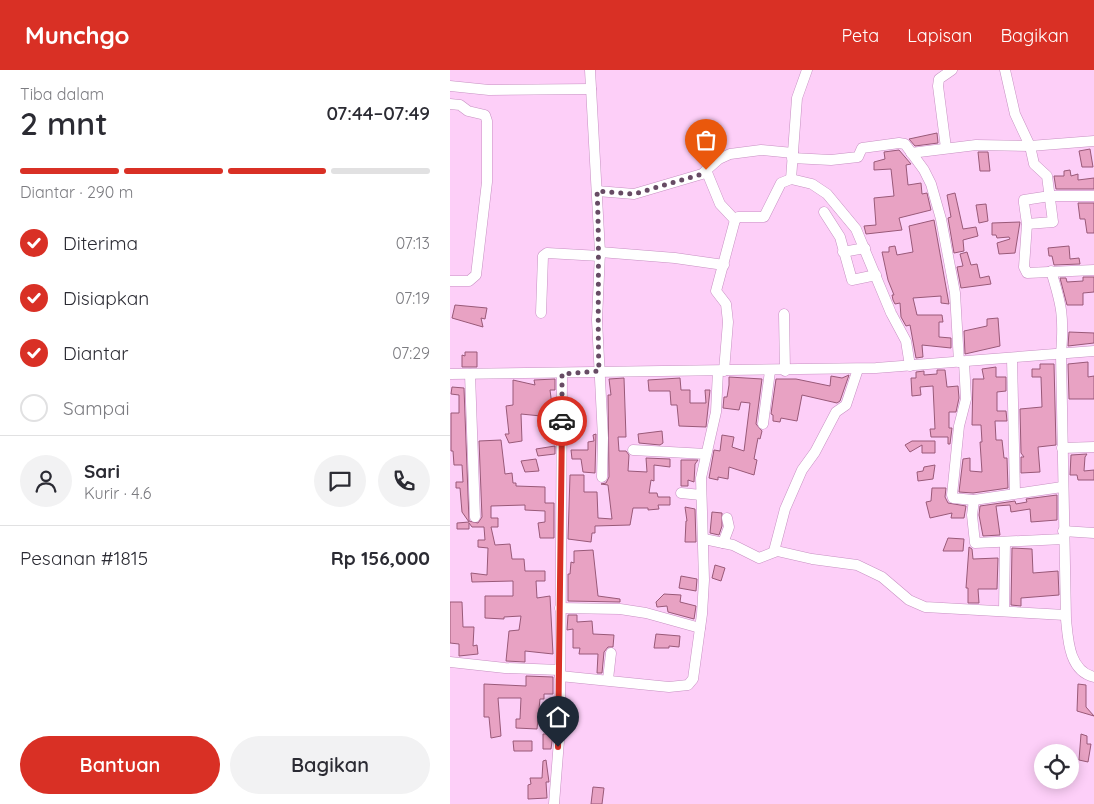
<!DOCTYPE html>
<html lang="id">
<head>
<meta charset="utf-8">
<style>
  body { margin:0; font-family:Quicksand,sans-serif; background:#f2f2f3; color:#2b2b33; height:100vh; display:flex; flex-direction:column; font-size:19px; white-space:nowrap }
  * { box-sizing:border-box; margin:0 }
  p { font-size:16px; color:#7c7c81 }
  .icon { flex:none; width:28px; height:28px; fill:none; stroke:currentColor; stroke-width:2; stroke-linecap:round; stroke-linejoin:round }
  .map { position:relative; flex:1; overflow:hidden }
  .details { display:flex; flex-direction:column; background:#fff; width:450px }
  .details>* { flex:none }
  .buttons { position:absolute; left:584px; top:674px; display:grid; gap:10px }
  .buttons a { display:grid; place-items:center; width:45px; height:45px; border-radius:50%; background:#fff; box-shadow:0 2px 12px #0003; font-size:25px }
  .pin { position:absolute; display:grid; place-items:center; width:42px; height:42px; color:#fff; margin:-51px -21px; border-radius:50% 50% 50% 0; rotate:-45deg; box-shadow:0 0 5px #0007 }
  .pin .icon { rotate:45deg }
  .courier { position:absolute; display:grid; place-items:center; width:50px; height:50px; margin:-25px; border:4px solid #d93025; border-radius:50%; background:#fff; color:#222; box-shadow:0 1px 6px #0007 }
  .headline em { font-style:normal; font-weight:600 }
  .headline div { display:flex; flex-direction:column-reverse }
  .headline { display:flex; align-items:center; justify-content:space-between; height:85px; padding:0 20px }
  h1 { font-size:32px; font-weight:600; line-height:38px }
  .bar { display:grid; grid-template-columns:repeat(4,1fr); gap:8px 5px; align-content:center; height:60px; padding:0 20px }
  .bar i { height:6px; border-radius:4px; background:#e1e1e2 }
  .bar .on { background:#d93025 }
  .bar p { grid-column:span 4 }
  .line { display:flex; align-items:center; gap:12px; padding:0 20px; border-top:1px solid #e1e1e2 }
  .line div { flex:1 }
  .round { display:grid; place-items:center; flex:none; width:52px; height:52px; border-radius:26px; background:#f2f2f3 }
  ol { padding:0 20px; list-style:none }
  li { display:flex; align-items:center; gap:15px; height:55px }
  li p { margin-inline-start:auto }
  li .icon { padding:5px; border-radius:50%; background:#d93025; color:#fff; stroke-width:4 }
  li:last-child { color:#7c7c81 }
  li i { width:28px; height:28px; border:2px solid #e1e1e2; border-radius:50% }
  .cta { display:flex; gap:10px; margin-top:auto; padding:10px 20px }
  .cta a { flex:1; height:58px; border-radius:30px; background:#d93025; color:#fff; font-size:20px; font-weight:600; line-height:58px; text-align:center }
  .cta a+a { background:#f2f2f3; color:#2b2b33 }
  header { display:flex; align-items:center; gap:30px; box-sizing:border-box; height:70px; padding:0 25px; background:#d93025; color:#fff }
  header strong { font-size:24px }
  nav { display:flex; gap:28px; margin-inline-start:auto; font-size:18px }
  main { display:flex; flex:1; min-height:0 }
  .map>svg:first-child { display:block }
  .building { fill:#e8a2c3; stroke:#995978 }
  .lines { fill:none; stroke-linecap:round; stroke-linejoin:round }
  .minor-casing { stroke:#c790c2; stroke-width:11 }
  .minor { stroke:#fff; stroke-width:10 }
  .done { stroke:#674b64; stroke-width:5; stroke-dasharray:0 9 }
  .route { stroke:#d93025; stroke-width:6 }
</style>
</head>
<body>
<header>
<strong>Munchgo</strong>
<nav><a>Peta</a><a>Lapisan</a><a>Bagikan</a></nav>
</header>
<main>
<section class="details">
<div class="headline"><div><h1>2 mnt</h1><p>Tiba dalam</p></div><em>07:44–07:49</em></div>
<div class="bar"><i class="on"></i><i class="on"></i><i class="on"></i><i></i><p>Diantar · 290 m</p></div>
<ol>
<li><svg class="icon" aria-label="check" viewBox="0 0 24 24"><path d="M5 12l5 5 9-10"/></svg>Diterima<p>07:13</p></li>
<li><svg class="icon" aria-label="check" viewBox="0 0 24 24"><path d="M5 12l5 5 9-10"/></svg>Disiapkan<p>07:19</p></li>
<li><svg class="icon" aria-label="check" viewBox="0 0 24 24"><path d="M5 12l5 5 9-10"/></svg>Diantar<p>07:29</p></li>
<li><i></i>Sampai</li>
</ol>
<div class="line" style="height:90px"><a class="round"><svg class="icon" aria-label="person" viewBox="0 0 24 24"><circle cx="12" cy="8" r="4"/><path d="M4 21q1-7 8-7t8 7"/></svg></a><div><b>Sari</b><p>Kurir · 4.6</p></div><a class="round"><svg class="icon" aria-label="chat" viewBox="0 0 24 24"><path d="M4 5h16v11H9l-5 4z"/></svg></a><a class="round"><svg class="icon" aria-label="phone" viewBox="0 0 24 24"><path d="M5 4h4l2 5-3 2q2 4 5 5l2-3 5 2v4C11 20 4 13 5 4z"/></svg></a></div>
<div class="line" style="height:65px"><div>Pesanan #1815</div><b>Rp 156,000</b></div>
<div class="cta"><a>Bantuan</a><a>Bagikan</a></div>
</section>
<div class="map">
<svg width="644" height="734" viewBox="0 0 644 734">
  <rect width="100%" height="100%" fill="#fdcff8"/>
  <g class="building">
    <path d="M487,63L488,73L465,76L459,69Z"/>
    <path d="M640,79L643,97H632L629,81Z"/>
    <path d="M449,80L461,94L456,95L458,115L471,113L472,124L477,123L481,140L449,148L452,160L416,164L414,156L426,155L424,128L444,126L441,99L424,100V92L435,89L434,82Z"/>
    <path d="M528,82H538L540,101H530Z"/>
    <path d="M620,100L621,106L628,104V110L644,108V119H606L604,106H614V101Z"/>
    <path d="M505,123L513,159L526,157L528,166L513,170L514,181L504,183L498,148L501,147L497,125Z"/>
    <path d="M628,133H644V163H637L635,149H630Z"/>
    <path d="M536,134L538,151L529,153L526,135Z"/>
    <path d="M484,150L499,234L491,233V226L463,228L467,245H492L493,252H489V267L501,268V278L472,275L473,287L466,288L460,255L456,256L451,247L450,233L445,234L443,230L442,225H444L438,210L432,182H439V177L445,176L447,185L463,182L459,156Z"/>
    <path d="M570,152L565,183L549,184L547,173L560,169L559,167L547,168L546,165H542V153Z"/>
    <path d="M619,176L620,189L629,188L630,194L604,195L602,186H599L598,178Z"/>
    <path d="M517,182L521,195L527,194L530,208L539,206L541,214L511,218L507,197L513,196L510,184Z"/>
    <path d="M633,207H644V222L633,223V235H617L610,208H616L617,212L633,211Z"/>
    <path d="M5,235L37,238L35,249L31,248L33,257L2,248Z"/>
    <path d="M548,248L550,276L515,284L514,261L537,256V249Z"/>
    <path d="M619,262L644,263V273L618,276Z"/>
    <path d="M15,282H27V297H12V285L15,286Z"/>
    <path d="M638,292V307L644,306V329H619L618,294Z"/>
    <path d="M590,294H604L606,375L588,377L590,402L571,403V387H574L571,383L570,339L592,337L591,307H582V299H590Z"/>
    <path d="M546,297V307H556V321L547,322V341H556L557,351H545L546,370H552L554,388H557L558,418L523,423L509,422L513,389L520,388V401L532,402L530,372H532L531,355H522L523,309H534L532,299Z"/>
    <path d="M487,300H495L497,317L508,316L509,328L506,342H499V358H502L500,374H498V367H481L480,359H485L483,316L470,317L471,325L462,326L461,308H466V302L474,301V305L487,304Z"/>
    <path d="M399,305L390,331L387,333L352,325L347,351L331,348L330,352L323,351V345L321,344L326,309H346L380,316L381,306L392,308Z"/>
    <path d="M279,307L312,309L306,354L312,361L310,369L308,368L304,389L307,390L304,405L279,397L278,409L268,407V410L259,408L264,380L270,381L272,365L284,367L282,377L294,381L300,333L291,332L289,340L273,338L274,327H277L279,315Z"/>
    <path d="M174,308L176,367H168L169,381H176L179,385L178,401L197,402L196,388L220,389V397L204,395V411L201,410L199,423H207L208,427H220V435H208L209,439L198,440V438H183L180,455L145,456V463H142L141,472L118,469L120,405H134V422H147L148,448L162,449L158,415L151,414L156,413L159,407L158,325H161L159,309Z"/>
    <path d="M230,308L231,320H240V333H256L255,320H260L256,357L229,356L227,335H221L220,321H199L198,310Z"/>
    <path d="M105,309V320H100L102,335H105V365H92L91,346L71,344L72,371L59,373L55,364H59L56,336L63,335V310L85,315L84,310Z"/>
    <path d="M2,317L14,318L19,451L28,453L32,447L29,371L51,370L55,404L62,403L63,413H66V416L95,417V433H104V468H90L88,453L95,452V441L75,440V435L41,436V448H48V457H41L45,475L60,474L62,489H74L75,501H95V511H86L87,528L100,526L103,584L75,581V592L56,591L59,561L69,560L71,546L54,547V549L35,548V526H63V511L22,512L21,503L37,505L38,478L28,477V470H35L34,457H22L19,453V459H7V453L19,452L12,442L10,418H6V412H13L12,395H4L3,381H1V343H9V325L1,324Z"/>
    <path d="M212,361L213,373L210,375L189,373L188,364Z"/>
    <path d="M146,364L145,403L133,402L131,389H122L121,380H138V372L144,371L143,365Z"/>
    <path d="M462,371H485V383H472V375L460,382L455,375Z"/>
    <path d="M105,376V384L88,386L86,379Z"/>
    <path d="M637,384L635,387L634,401L644,400V410H628L627,405H620L621,385Z"/>
    <path d="M86,389L89,401L75,402L71,391Z"/>
    <path d="M231,390H248L245,394L244,412L238,410V416H231Z"/>
    <path d="M485,395L483,409L468,411L467,402L473,401L474,397Z"/>
    <path d="M482,418H496L495,427L498,433L516,436L514,448H501L502,443L480,448L476,432L481,431Z"/>
    <path d="M607,425V450L581,452L580,439L561,442L560,435L546,436L550,465L533,466L529,445L530,436L565,431L566,434L577,432L576,429Z"/>
    <path d="M235,437L245,439L246,472H235L236,451H237Z"/>
    <path d="M262,442L272,443V456L269,465L260,463Z"/>
    <path d="M498,468L514,469L513,481H493Z"/>
    <path d="M519,477L522,479L523,489L548,488L547,519H528L529,533H518V518H516Z"/>
    <path d="M562,478L582,479L583,503L608,501L609,525L571,528V536L561,535Z"/>
    <path d="M143,480L148,526L170,529V532L118,531V504H120L121,492L124,493V481Z"/>
    <path d="M265,495L275,498L271,511L262,508Z"/>
    <path d="M231,506L247,509L246,521L229,518Z"/>
    <path d="M214,524L231,525L230,532L246,536L244,549L218,542L217,536L207,537L206,532Z"/>
    <path d="M0,532H12L13,557H24L23,576L27,575L28,584L9,586V574L0,573Z"/>
    <path d="M118,545H127V552L142,551L143,564L164,565L163,577H158L154,582L152,603H147L148,584H129L130,578H123V559L117,560Z"/>
    <path d="M206,564L230,566L229,577L219,576V578H204Z"/>
    <path d="M76,606L103,607V624H94V629H90L87,659L66,658V649H70L71,628H48L51,666L41,668L39,647H34V614L76,616Z"/>
    <path d="M628,614L636,615V637L644,646L627,641Z"/>
    <path d="M93,664H103L101,679H93Z"/>
    <path d="M631,664L637,666V674H641L638,692L629,690Z"/>
    <path d="M63,671H82V681H64Z"/>
    <path d="M96,690L99,712H96L97,728L78,729V715L81,714L80,708H92L93,691Z"/>
    <path d="M143,717L154,718L152,734H141Z"/>
  </g>
  <g class="lines">
    <g class="minor-casing">
      <g id="minor">
        <path d="M140,0L150,182L147,250L153,368L152,407"/>
        <path d="M357,0L347,28L341,109L362,114L377,124L406,159L441,243L456,271L460,296"/>
        <path d="M555,0L565,44L580,76L584,94L597,106L603,152L577,154"/>
        <path d="M0,16L39,20L141,19"/>
        <path d="M0,34L10,35L18,41L35,45L37,51V112L26,205L19,211H0"/>
        <path d="M496,78L488,16L489,9L502,0"/>
        <path d="M461,83L526,75L580,76L644,71"/>
        <path d="M342,88L381,90L408,87L412,78L449,73L455,74L474,100L481,114L491,149L505,223L509,292"/>
        <path d="M256,100L270,134L285,150"/>
        <path d="M147,121L184,124L252,104L269,89L280,84L311,80L343,83"/>
        <path d="M644,126H600L574,130V133L577,154L574,197L577,203L644,200"/>
        <path d="M374,142L390,167L402,210L426,205"/>
        <path d="M150,182L225,188L274,195"/>
        <path d="M393,182L415,178"/>
        <path d="M601,201C612,236 614,247 611,284L616,549C618,570 619,601 644,607"/>
        <path d="M91,243L93,186L97,183L150,186"/>
        <path d="M334,244L335,301"/>
        <path d="M562,288L565,423"/>
        <path d="M514,292L516,329L509,356L502,425L503,428L523,430"/>
        <path d="M274,301L278,252L276,234L266,221L285,150L288,147H314L331,113L341,109"/>
        <path d="M0,304L426,298L644,281"/>
        <path d="M20,304L25,447"/>
        <path d="M313,354L320,301"/>
        <path d="M612,378L644,377"/>
        <path d="M183,380L256,384"/>
        <path d="M612,417L524,430L522,445L525,473L613,469"/>
        <path d="M231,423L251,425"/>
        <path d="M613,461L644,463"/>
        <path d="M254,469L283,475L309,488L327,481L362,489L407,495L432,507L459,530L475,537L615,545"/>
        <path d="M273,473L279,457L277,448"/>
        <path d="M324,481L335,439L352,400L365,382L386,342L396,335L408,299"/>
        <path d="M110,538L170,539L196,543L250,558"/>
        <path d="M554,541L555,472"/>
        <path d="M0,592L55,598L110,600"/>
        <path d="M110,606L219,617L238,615L243,609L252,544L254,510L251,408L266,342L268,301"/>
        <path d="M158,609L161,583"/>
        <path d="M104,734L110,658L112,304"/>
      </g>
    </g>
    <use href="#minor" class="minor"/>
  </g>
  <g class="lines">
    <path class="done" d="M112,351V304L149,301C147,241 150,181 147,121L184,124L252,104L256,100"/>
    <path class="route" d="M108,677L112,351"/>
  </g>
</svg>
<div class="buttons">
<a><svg class="icon" aria-label="locate" viewBox="0 0 24 24"><circle cx="12" cy="12" r="6"/><path d="M12 2v4M12 18v4M2 12h4M18 12h4"/></svg></a>
</div>
<div class="pin" style="left:256px;top:100px;background:#ea580c"><svg class="icon" aria-label="bag" viewBox="0 0 24 24"><path d="M5 8h14l-1 12H6zM9 8a3 3 0 0 1 6 0"/></svg></div>
<div class="pin" style="left:108px;top:677px;background:#1f2937"><svg class="icon" aria-label="home" viewBox="0 0 24 24"><path d="M3 11l9-7 9 7M6 9v11h12V9"/></svg></div>
<div class="courier" style="left:112px;top:351px"><svg class="icon" aria-label="car" viewBox="0 0 24 24"><path d="M5 17H2v-5l4-1 3-4h7l3 4 3 1v5h-3M9 17h6M6 11h13"/><circle cx="7" cy="17" r="2"/><circle cx="17" cy="17" r="2"/></svg></div>
</div>
</main>
</body>
</html>
